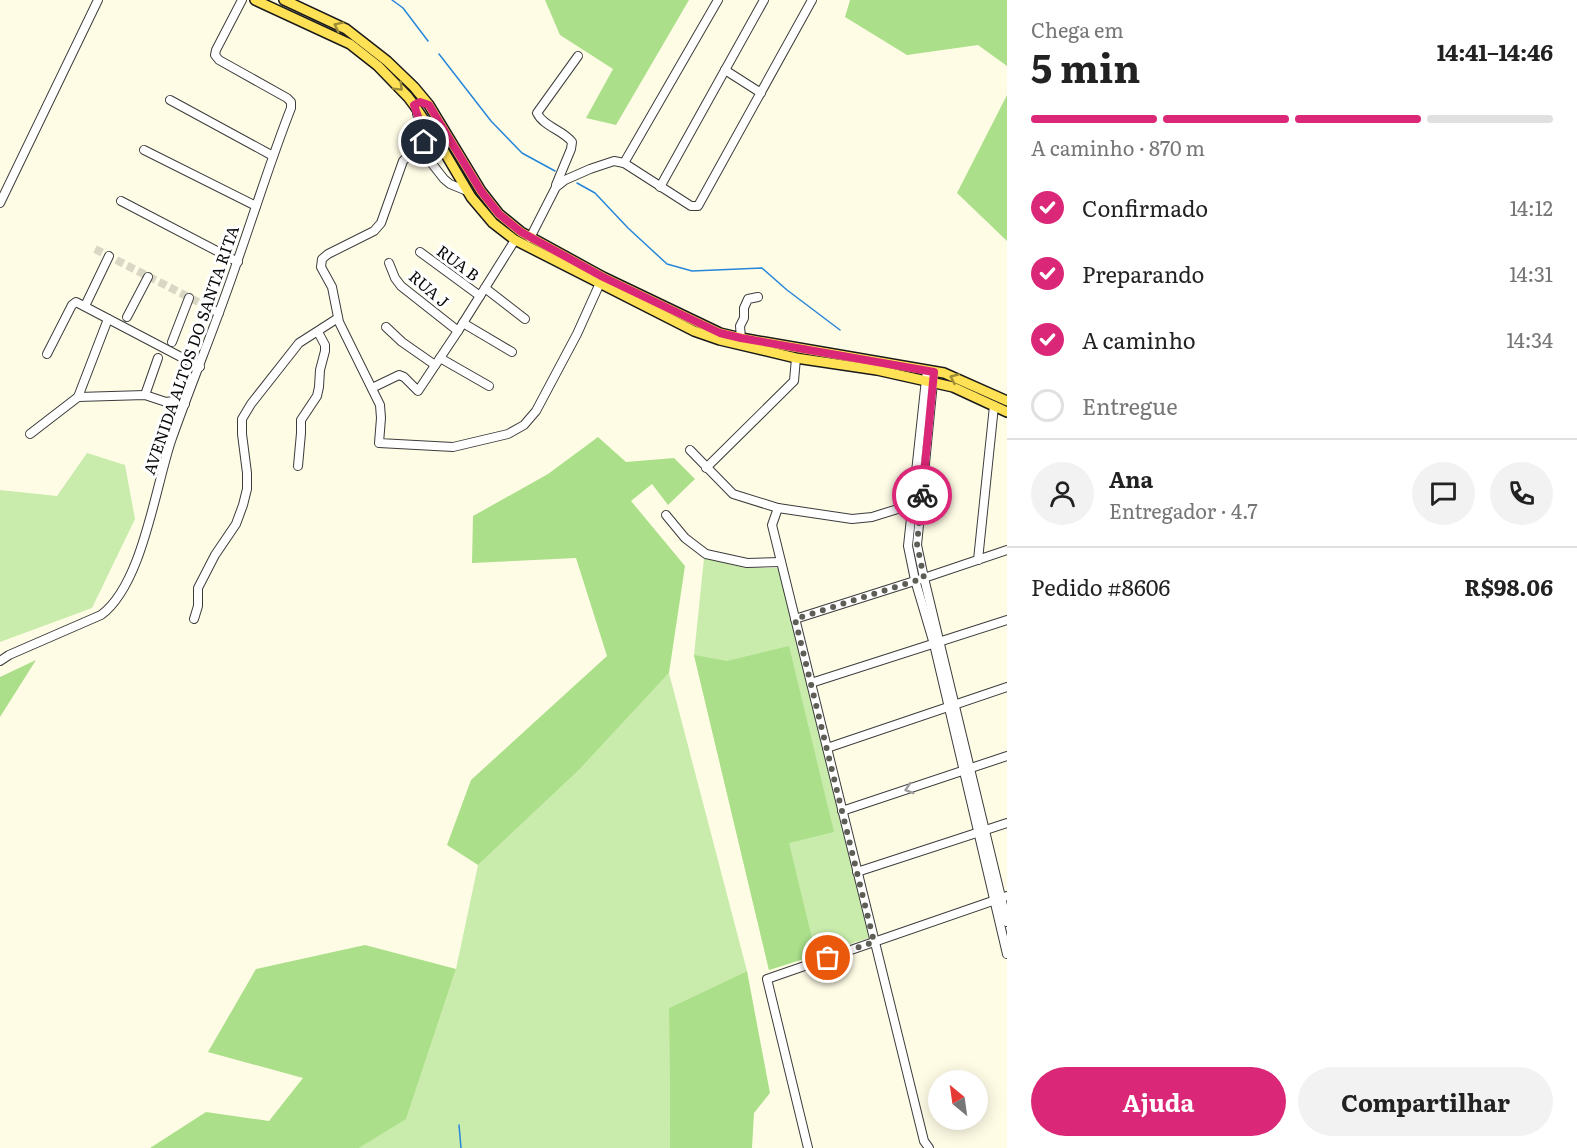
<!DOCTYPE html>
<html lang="pt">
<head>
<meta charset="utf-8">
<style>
  body { margin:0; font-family:Literata,serif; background:#f2f2f2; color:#222; height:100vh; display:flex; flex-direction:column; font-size:22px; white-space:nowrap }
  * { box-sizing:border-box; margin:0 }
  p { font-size:20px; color:#767676 }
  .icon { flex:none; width:33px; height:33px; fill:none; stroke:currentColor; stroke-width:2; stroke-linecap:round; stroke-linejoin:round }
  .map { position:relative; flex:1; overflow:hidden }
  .details { display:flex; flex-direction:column; background:#fff; width:570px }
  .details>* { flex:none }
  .needle { width:39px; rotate:331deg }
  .tools { position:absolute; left:928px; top:1070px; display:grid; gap:12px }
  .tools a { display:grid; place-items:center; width:60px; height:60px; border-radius:50%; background:#fff; box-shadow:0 3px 15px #0003; font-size:30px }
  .pin { position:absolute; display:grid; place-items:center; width:51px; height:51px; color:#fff; margin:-26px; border:3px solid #fff; border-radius:50%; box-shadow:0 2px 6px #0007 }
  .courier { position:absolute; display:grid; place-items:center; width:60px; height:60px; margin:-30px; border:4px solid #db2777; border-radius:50%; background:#fff; color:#222; box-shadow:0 2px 8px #0007 }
  .head em { font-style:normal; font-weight:700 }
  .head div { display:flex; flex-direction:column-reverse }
  .head { display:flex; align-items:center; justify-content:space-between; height:102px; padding:0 24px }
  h1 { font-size:39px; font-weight:700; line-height:45px }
  .bar { display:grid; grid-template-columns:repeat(4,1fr); gap:9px 6px; align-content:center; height:72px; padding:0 24px }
  .bar i { height:8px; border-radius:4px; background:#e0e0e0 }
  .bar .current { background:#db2777 }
  .bar p { grid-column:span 4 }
  .line { display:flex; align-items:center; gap:15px; padding:0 24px; border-top:2px solid #e0e0e0 }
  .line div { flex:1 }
  .round { display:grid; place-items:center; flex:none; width:63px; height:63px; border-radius:32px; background:#f2f2f2 }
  ol { padding:0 24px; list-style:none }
  li { display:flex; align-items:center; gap:18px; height:66px }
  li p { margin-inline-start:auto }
  li .icon { padding:6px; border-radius:50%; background:#db2777; color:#fff; stroke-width:4 }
  li:last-child { color:#767676 }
  li i { width:33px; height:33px; border:3px solid #e0e0e0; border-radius:50% }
  .button { display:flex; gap:12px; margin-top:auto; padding:12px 24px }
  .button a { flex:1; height:69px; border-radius:36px; background:#db2777; color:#fff; font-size:24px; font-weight:700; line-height:69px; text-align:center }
  .button a+a { background:#f2f2f2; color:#222 }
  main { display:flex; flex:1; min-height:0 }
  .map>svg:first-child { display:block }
  .green { fill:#c9ecac }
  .forest { fill:#abdf8a }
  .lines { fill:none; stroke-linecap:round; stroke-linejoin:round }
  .stream { stroke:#2586da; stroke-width:1.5 }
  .minor-tunnel { stroke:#dad8c5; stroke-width:8; stroke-dasharray:8 4; stroke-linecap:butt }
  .minor-casing { stroke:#3c3c3c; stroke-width:10 }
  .major-casing { stroke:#1a1a1a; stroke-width:12 }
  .minor { stroke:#fff; stroke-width:8 }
  .major { stroke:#ffe156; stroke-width:9 }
  .oneway { stroke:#9d8b37 }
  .oneway2 { stroke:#9d9d9d }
  .done { stroke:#5f5e56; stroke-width:6; stroke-dasharray:0 10.8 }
  .route { stroke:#db2777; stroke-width:8 }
  .labels { text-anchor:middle; stroke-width:6; stroke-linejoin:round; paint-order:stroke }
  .street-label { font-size:16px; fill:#090909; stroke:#fff }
</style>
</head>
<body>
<main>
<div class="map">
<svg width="1007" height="1148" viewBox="0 0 1007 1148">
  <rect width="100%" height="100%" fill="#fffce6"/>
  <g class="green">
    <path d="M87,453L125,465L135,519L92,608L0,642V490L57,496Z"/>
    <path d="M704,558L745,568H780L869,938L769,970L694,655Z"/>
    <path d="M669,673L747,971L669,1008L670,1148H359L406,1118L456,969L478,865L579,770Z"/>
  </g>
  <g class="forest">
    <path d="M545,0H689L616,125L586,118L613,69L560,35Z"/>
    <path d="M850,0H1007V66L978,45L907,55L845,17Z"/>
    <path d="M1007,95V241L957,193Z"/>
    <path d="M598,437L626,462L674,458L695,479L668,505L652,484L631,501L685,566L669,673L579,770L478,865L447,845L471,780L607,656L576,558L472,563L473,516L548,474Z"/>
    <path d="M789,646L834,832L789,843L816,955L769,970L694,655L727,661Z"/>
    <path d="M36,660L0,717V677Z"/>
    <path d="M365,945L456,969L406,1119L359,1148H150L206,1112L269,1121L303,1078L208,1052L256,969Z"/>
    <path d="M747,971L770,1093L754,1113L752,1148H670L669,1008Z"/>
  </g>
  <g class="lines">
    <g class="stream">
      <path d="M392,0L403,8L428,41"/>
      <path d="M439,54L491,121L522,153L555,171"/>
      <path d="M577,183L595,193L628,228L667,264L692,271L762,268L787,290L840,330"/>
      <path d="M459,1125L461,1148"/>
    </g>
    <path class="minor-tunnel" d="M95,249L208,307"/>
    <g class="minor-casing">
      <g id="minor">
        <path d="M725,70L761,93"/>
        <path d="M170,100L273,156"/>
        <path d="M417,114L424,135L422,151L444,179L450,184L467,191"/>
        <path d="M144,150L256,206"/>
        <path d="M422,151L408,156L403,161L381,223L374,231L328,254L322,259L321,267L332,287L339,322L380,405L381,418L379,443L453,447L508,434L524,425L536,411L577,334L600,283"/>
        <path d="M624,163L718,0"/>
        <path d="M556,185L571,149L572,142C563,130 544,127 537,113L578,56"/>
        <path d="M660,187L764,0"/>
        <path d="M121,201L238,262"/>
        <path d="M0,203L98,0"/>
        <path d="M530,238L556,187L565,180L590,169L614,161L624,163L691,206H698L812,0"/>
        <path d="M420,252L480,296"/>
        <path d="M389,263L395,278L401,286L458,331"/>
        <path d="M485,288L525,319"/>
        <path d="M85,306L109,256"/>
        <path d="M208,307L219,313"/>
        <path d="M127,317L148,277"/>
        <path d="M463,323L512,352"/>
        <path d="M386,327L402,342L435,365"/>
        <path d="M741,338L740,326L744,318V308L748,299L758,297"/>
        <path d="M172,342L189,298"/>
        <path d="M47,354L72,305L76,302L200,367"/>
        <path d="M440,358L489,386"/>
        <path d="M927,370L908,546L915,580L934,644L1007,954"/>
        <path d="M934,372L917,545L924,578L1007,922"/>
        <path d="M372,388L399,375L404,377L418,391L458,331L515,240"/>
        <path d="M145,395L158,358"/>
        <path d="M78,397L108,319"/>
        <path d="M30,434L78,397L145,395L166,402L173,401L185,404"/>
        <path d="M690,450L733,494L778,508L852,519L872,517L917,503"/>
        <path d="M298,466L301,433V420L317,396L319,387L320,370L325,351V345L318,332"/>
        <path d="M706,468L794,381L796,358"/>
        <path d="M778,508L772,525L924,1141L929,1148"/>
        <path d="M666,515L685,538L706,554L747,563L781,562"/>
        <path d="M978,560L994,406"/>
        <path d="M194,619L198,606V588L215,555L236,524L243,505L247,489V473L242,434V419L251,404L299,343L338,318"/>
        <path d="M795,619L924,578L1007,550"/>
        <path d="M0,661L9,655L101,615C142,585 155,489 171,441C192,381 217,322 237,262C255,211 271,159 291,108V102L287,98L219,60L215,55L216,50L242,0"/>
        <path d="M811,683L1007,620"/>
        <path d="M827,748L1007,687"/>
        <path d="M842,811L1007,756"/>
        <path d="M857,872L1007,823"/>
        <path d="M808,1148L767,979L1007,896"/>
      </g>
    </g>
    <g class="major-casing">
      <g id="major">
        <path d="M255,0L350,44L378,66L408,97L414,105L435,136L471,197L493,223L515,240L694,331L720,340L796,358L877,370L953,387L1007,412"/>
        <path d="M284,0L346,29L387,61L414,87L429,105L481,191L499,214L521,232L603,277L720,333L741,338L944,373L1007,401"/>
      </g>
    </g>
    <use href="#minor" class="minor"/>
    <use href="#major" class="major"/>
  </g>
  <defs><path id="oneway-chevron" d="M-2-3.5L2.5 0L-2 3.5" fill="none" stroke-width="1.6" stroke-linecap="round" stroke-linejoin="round" transform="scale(1.5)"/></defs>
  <g class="oneway">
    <use href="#oneway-chevron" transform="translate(338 26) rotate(-154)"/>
    <use href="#oneway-chevron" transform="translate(399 87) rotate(45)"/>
    <use href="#oneway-chevron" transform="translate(954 378) rotate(-156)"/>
  </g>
  <use class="oneway2" href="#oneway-chevron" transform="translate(909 789) rotate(162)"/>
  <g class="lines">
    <path class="done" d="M828,958L874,942L795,619L924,578L917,544L922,495"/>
    <path class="route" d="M424,142L422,128L414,105L420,102L429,105L481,191L499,214L521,232L603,277L720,333L741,338L934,372L922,495"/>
  </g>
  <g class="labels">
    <g class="street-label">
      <text transform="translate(458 263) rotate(37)" y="6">RUA B</text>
      <text transform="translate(429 289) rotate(41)" y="6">RUA J</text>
      <text transform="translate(191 350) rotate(-71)" y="6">AVENIDA ALTOS DO SANTA RITA</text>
    </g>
  </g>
</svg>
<div class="tools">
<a><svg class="needle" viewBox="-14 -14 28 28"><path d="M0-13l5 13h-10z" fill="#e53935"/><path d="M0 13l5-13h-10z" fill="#767676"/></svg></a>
</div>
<div class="pin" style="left:828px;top:958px;background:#ea580c"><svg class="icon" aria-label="bag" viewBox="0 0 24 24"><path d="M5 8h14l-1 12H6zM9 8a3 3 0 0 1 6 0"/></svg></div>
<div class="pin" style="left:424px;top:142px;background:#1f2937"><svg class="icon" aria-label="home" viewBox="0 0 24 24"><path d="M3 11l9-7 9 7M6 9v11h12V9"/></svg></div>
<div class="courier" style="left:922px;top:495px"><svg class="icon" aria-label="bike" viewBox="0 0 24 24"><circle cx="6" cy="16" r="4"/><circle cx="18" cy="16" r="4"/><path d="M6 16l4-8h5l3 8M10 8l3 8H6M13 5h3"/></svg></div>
</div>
<section class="details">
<div class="head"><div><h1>5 min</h1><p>Chega em</p></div><em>14:41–14:46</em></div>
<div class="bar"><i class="current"></i><i class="current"></i><i class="current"></i><i></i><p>A caminho · 870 m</p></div>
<ol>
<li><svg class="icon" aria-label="check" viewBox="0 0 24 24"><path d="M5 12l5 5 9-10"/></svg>Confirmado<p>14:12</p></li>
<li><svg class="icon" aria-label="check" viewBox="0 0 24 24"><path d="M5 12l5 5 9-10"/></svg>Preparando<p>14:31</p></li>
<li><svg class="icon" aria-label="check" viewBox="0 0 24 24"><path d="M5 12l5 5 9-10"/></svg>A caminho<p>14:34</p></li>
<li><i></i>Entregue</li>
</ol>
<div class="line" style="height:108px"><a class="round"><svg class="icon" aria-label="person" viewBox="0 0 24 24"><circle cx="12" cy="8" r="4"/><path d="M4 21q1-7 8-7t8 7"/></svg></a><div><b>Ana</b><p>Entregador · 4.7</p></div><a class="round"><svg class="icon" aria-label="chat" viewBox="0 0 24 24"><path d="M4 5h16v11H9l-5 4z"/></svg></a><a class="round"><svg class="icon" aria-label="phone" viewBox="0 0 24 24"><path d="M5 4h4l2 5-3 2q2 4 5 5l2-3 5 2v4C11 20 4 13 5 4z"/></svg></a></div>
<div class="line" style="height:78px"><div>Pedido #8606</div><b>R$98.06</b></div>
<div class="button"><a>Ajuda</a><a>Compartilhar</a></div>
</section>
</main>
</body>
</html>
